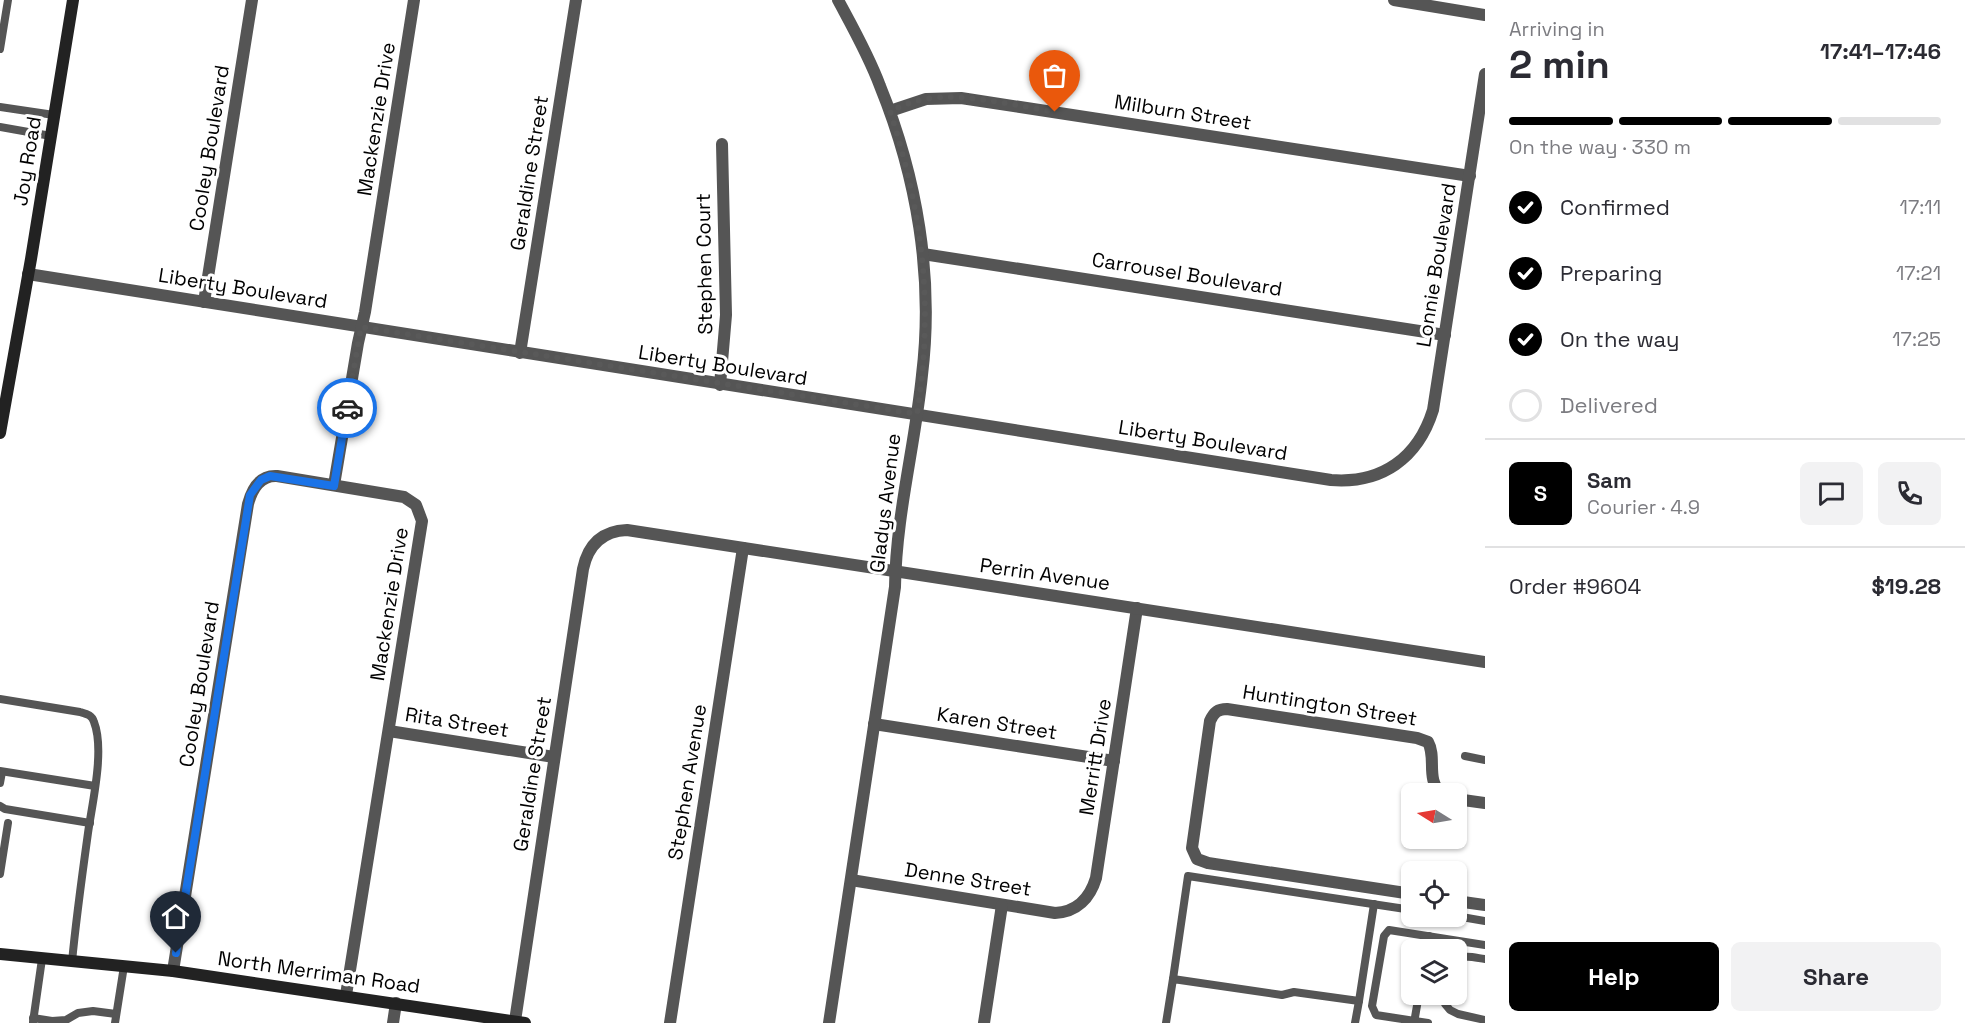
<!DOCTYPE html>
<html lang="en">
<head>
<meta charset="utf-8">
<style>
  body { margin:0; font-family:"Space Grotesk",sans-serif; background:#f2f2f3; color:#2b2b33; height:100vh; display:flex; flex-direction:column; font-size:22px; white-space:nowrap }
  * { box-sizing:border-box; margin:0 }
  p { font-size:20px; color:#7c7c81 }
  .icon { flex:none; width:33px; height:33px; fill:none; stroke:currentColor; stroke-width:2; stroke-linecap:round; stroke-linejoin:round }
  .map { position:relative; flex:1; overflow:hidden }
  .side { display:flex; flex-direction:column; background:#fff; width:480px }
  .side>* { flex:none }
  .needle { width:39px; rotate:281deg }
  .buttons { position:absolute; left:1401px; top:783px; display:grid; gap:12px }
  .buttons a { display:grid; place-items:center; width:66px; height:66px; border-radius:9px; background:#fff; box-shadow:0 2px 4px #0004; font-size:30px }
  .pin { position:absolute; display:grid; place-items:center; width:51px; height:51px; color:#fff; margin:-62px -26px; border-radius:50% 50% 50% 0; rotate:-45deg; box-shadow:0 0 6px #0007 }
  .pin .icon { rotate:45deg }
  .courier { position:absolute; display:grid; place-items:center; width:60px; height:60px; margin:-30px; border:4px solid #1a73e8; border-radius:50%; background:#fff; color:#222; box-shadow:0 2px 8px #0007 }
  .headline em { font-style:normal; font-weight:700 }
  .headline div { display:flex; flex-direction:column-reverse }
  .headline { display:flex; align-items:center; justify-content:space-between; height:102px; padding:0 24px }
  h1 { font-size:39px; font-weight:700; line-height:45px }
  .bar { display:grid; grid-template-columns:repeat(4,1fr); gap:9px 6px; align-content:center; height:72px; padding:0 24px }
  .bar i { height:8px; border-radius:4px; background:#e1e1e2 }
  .bar .active { background:#000 }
  .bar p { grid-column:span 4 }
  .line { display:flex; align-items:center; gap:15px; padding:0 24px; border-top:2px solid #e1e1e2 }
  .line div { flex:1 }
  .round { display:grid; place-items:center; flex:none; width:63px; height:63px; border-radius:9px; background:#f2f2f3 }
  ol { padding:0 24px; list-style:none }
  li { display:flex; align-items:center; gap:18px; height:66px }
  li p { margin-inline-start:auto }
  li .icon { padding:6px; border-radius:50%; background:#000; color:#fff; stroke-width:4 }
  li:last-child { color:#7c7c81 }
  li i { width:33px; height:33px; border:3px solid #e1e1e2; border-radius:50% }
  .button { display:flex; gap:12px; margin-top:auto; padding:12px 24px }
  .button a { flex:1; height:69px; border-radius:9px; background:#000; color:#fff; font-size:24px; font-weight:700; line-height:69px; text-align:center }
  .button a+a { background:#f2f2f3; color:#2b2b33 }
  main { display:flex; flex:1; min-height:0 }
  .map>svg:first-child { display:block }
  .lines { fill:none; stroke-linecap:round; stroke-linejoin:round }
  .lane { stroke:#555; stroke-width:8 }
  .street { stroke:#555; stroke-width:12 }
  .secondary { stroke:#222; stroke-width:12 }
  .done { stroke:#595959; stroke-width:6; stroke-dasharray:0 10.8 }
  .route { stroke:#1a73e8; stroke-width:8 }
  .labels { text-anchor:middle; stroke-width:6; stroke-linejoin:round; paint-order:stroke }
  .street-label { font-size:20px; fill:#000; stroke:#fff }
</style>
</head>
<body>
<main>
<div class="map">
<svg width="1485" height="1023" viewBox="0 0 1485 1023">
  <rect width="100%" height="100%" fill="#fff"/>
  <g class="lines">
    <g class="lane">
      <path d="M0,49L8,0"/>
      <path d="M0,107L54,115"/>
      <path d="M0,127L51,136"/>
      <path d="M0,699L80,712C87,714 92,715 94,722C105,750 92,804 88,833C82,876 76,919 72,962"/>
      <path d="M1465,756L1485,760"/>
      <path d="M0,771L95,786"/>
      <path d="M0,783L2,772"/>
      <path d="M0,806L5,809L90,823"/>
      <path d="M0,874L8,823"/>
      <path d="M1456,916L1485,921"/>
      <path d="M1427,950L1429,936"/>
      <path d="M1456,960C1464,954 1476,958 1485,959"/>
      <path d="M1173,979L1188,876L1412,910"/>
      <path d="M1447,994L1445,1004L1450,1010L1458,1014L1485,1020"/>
      <path d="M1359,1001L1374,904"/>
      <path d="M33,1018L52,1021L66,1020L78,1013L93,1011L116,1014"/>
      <path d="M33,1022L42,959"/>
      <path d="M115,1023L124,966"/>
      <path d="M1166,1023L1173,979L1282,995L1294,992L1359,1001L1355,1023"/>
      <path d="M1414,1023L1419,994"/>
      <path d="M1428,1023L1376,1015L1372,1006L1384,936L1389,930L1485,945"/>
    </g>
    <g class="street">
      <path d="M1394,0L1485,15"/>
      <path d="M890,111L926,99L961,98L1470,176"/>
      <path d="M923,254L1445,335"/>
      <path d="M28,274L1331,480C1382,484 1418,458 1433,410L1485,74"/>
      <path d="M204,302L252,0"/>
      <path d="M520,353L576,0"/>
      <path d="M720,385L726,315L722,144"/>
      <path d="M334,485L358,343L365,312L414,0"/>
      <path d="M874,724L1114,761"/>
      <path d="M389,731L554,757"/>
      <path d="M1456,799L1485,803"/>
      <path d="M851,880L1055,913C1077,912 1090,898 1096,878L1137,608"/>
      <path d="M1412,894L1208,863L1197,859L1192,848L1210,721C1214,712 1218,709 1227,709L1417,738L1428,742C1437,758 1425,780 1442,794"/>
      <path d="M1456,901L1485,905"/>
      <path d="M173,971L248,504C252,489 260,475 277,476L404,497L416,505L422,521L346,995"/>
      <path d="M515,1021L583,569C588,545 602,531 627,530L1485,662"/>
      <path d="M393,1023L396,1003"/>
      <path d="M670,1023L743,548"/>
      <path d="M829,1023L895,587C896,515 915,446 922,375C934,277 917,177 880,86C869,56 853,28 838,0"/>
      <path d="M984,1023L1002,905"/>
    </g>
    <g class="secondary">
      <path d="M0,433L31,259L73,0"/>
      <path d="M0,954L173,971L525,1023"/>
    </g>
  </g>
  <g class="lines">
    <path class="done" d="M347,408L361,327L917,414C934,307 923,214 890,111C902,106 913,101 926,99C963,92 1017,106 1055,112"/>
    <path class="route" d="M176,953L250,495L261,480L270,476L334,486L347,408"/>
  </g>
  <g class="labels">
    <g class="street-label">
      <text transform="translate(1183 112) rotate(9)" y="7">Milburn Street</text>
      <text transform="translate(376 119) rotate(-81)" y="7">Mackenzie Drive</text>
      <text transform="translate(209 148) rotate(-81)" y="7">Cooley Boulevard</text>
      <text transform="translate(27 161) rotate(-81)" y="7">Joy Road</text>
      <text transform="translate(529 173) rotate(-81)" y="7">Geraldine Street</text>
      <text transform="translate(704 264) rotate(-91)" y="7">Stephen Court</text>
      <text transform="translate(1436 265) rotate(-81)" y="7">Lonnie Boulevard</text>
      <text transform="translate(1187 274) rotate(9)" y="7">Carrousel Boulevard</text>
      <text transform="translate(243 288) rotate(9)" y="7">Liberty Boulevard</text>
      <text transform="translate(723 365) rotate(9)" y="7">Liberty Boulevard</text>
      <text transform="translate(1203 440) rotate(9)" y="7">Liberty Boulevard</text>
      <text transform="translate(885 503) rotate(-83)" y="7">Gladys Avenue</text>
      <text transform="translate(1045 574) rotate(8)" y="7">Perrin Avenue</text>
      <text transform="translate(389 604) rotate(-81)" y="7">Mackenzie Drive</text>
      <text transform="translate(199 684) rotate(-81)" y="7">Cooley Boulevard</text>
      <text transform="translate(1330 705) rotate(9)" y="7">Huntington Street</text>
      <text transform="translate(457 722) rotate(9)" y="7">Rita Street</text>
      <text transform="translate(997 723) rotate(9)" y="7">Karen Street</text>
      <text transform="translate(1095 757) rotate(-81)" y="7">Merritt Drive</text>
      <text transform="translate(532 774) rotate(-81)" y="7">Geraldine Street</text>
      <text transform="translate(687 782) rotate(-81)" y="7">Stephen Avenue</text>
      <text transform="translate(968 879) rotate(9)" y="7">Denne Street</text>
      <text transform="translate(319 972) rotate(8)" y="7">North Merriman Road</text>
    </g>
  </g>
</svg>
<div class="buttons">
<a><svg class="needle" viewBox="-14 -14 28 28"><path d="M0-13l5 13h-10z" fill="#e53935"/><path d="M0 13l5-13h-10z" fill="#7c7c81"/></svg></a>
<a><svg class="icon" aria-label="locate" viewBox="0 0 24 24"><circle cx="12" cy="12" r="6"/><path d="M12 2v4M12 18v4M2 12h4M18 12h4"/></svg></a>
<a><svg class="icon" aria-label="layers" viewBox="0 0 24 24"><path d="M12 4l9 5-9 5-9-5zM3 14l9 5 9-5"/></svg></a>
</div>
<div class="pin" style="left:1055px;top:112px;background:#ea580c"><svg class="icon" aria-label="bag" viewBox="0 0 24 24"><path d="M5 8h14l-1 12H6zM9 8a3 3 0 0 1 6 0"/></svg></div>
<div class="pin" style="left:176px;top:953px;background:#1f2937"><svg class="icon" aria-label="home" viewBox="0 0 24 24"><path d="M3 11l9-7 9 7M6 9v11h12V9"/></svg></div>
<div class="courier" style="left:347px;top:408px"><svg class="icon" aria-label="car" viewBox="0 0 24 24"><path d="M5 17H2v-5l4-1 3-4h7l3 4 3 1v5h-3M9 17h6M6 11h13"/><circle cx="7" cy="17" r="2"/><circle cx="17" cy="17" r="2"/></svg></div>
</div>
<section class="side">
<div class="headline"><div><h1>2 min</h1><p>Arriving in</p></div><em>17:41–17:46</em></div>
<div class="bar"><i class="active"></i><i class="active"></i><i class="active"></i><i></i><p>On the way · 330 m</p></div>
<ol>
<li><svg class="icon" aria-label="check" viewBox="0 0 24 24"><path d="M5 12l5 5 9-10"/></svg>Confirmed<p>17:11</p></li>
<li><svg class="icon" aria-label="check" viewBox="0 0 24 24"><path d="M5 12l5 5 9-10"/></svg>Preparing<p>17:21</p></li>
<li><svg class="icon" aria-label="check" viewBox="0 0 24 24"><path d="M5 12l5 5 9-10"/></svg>On the way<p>17:25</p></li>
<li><i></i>Delivered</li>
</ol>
<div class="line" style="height:108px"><b class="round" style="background:#000;color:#fff">S</b><div><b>Sam</b><p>Courier · 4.9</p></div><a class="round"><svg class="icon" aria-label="chat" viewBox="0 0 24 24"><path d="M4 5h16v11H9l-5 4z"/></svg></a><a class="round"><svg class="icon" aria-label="phone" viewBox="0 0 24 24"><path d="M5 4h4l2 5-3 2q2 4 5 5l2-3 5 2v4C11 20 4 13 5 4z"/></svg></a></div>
<div class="line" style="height:78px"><div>Order #9604</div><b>$19.28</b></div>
<div class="button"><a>Help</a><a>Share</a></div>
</section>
</main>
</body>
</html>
